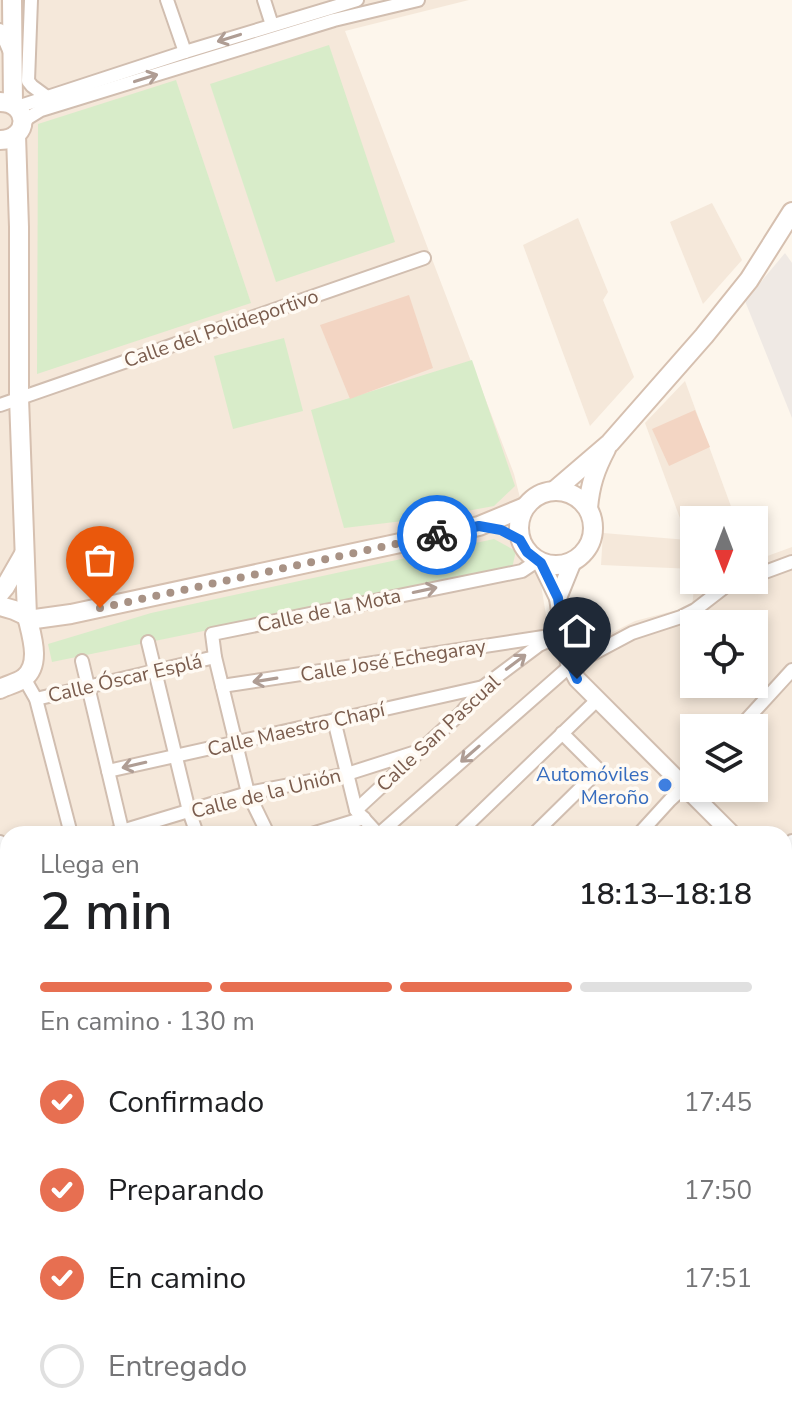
<!DOCTYPE html>
<html lang="es">
<head>
<meta charset="utf-8">
<style>
  body { margin:0; font-family:"Nunito Sans",sans-serif; background:#f6f6f6; color:#202124; height:100vh; display:flex; flex-direction:column; font-size:30px; white-space:nowrap }
  * { box-sizing:border-box; margin:0 }
  p { font-size:26px; color:#757577 }
  .icon { flex:none; width:44px; height:44px; fill:none; stroke:currentColor; stroke-width:2; stroke-linecap:round; stroke-linejoin:round }
  .map { position:relative; flex:1; overflow:hidden }
  .details { position:absolute; left:0px; top:826px; width:792px; height:600px; display:flex; flex-direction:column; background:#fff; border-radius:24px 24px 0 0; box-shadow:0 4px 12px #0003 }
  .details>* { flex:none }
  .needle { width:52px; rotate:180deg }
  .controls { position:absolute; left:680px; top:506px; display:grid; gap:16px }
  .controls a { display:grid; place-items:center; width:88px; height:88px; border-radius:0px; background:#fff; box-shadow:0 4px 12px #0003; font-size:40px }
  .pin { position:absolute; display:grid; place-items:center; width:68px; height:68px; color:#fff; margin:-82px -34px; border-radius:50% 50% 50% 0; rotate:-45deg; box-shadow:0 0 8px #0007 }
  .pin .icon { rotate:45deg }
  .courier { position:absolute; display:grid; place-items:center; width:80px; height:80px; margin:-40px; border:6px solid #1a73e8; border-radius:50%; background:#fff; color:#222; box-shadow:0 2px 10px #0007 }
  .headline em { font-style:normal; font-weight:600 }
  .headline div { display:flex; flex-direction:column-reverse }
  .headline { display:flex; align-items:center; justify-content:space-between; height:136px; padding:0 40px }
  h1 { font-size:52px; font-weight:600; line-height:60px }
  .bar { display:grid; grid-template-columns:repeat(4,1fr); gap:12px 8px; align-content:center; height:96px; padding:0 40px }
  .bar i { height:10px; border-radius:6px; background:#e0e0e0 }
  .bar .current { background:#e76f51 }
  .bar p { grid-column:span 4 }
  ol { padding:0 40px; list-style:none }
  li { display:flex; align-items:center; gap:24px; height:88px }
  li p { margin-inline-start:auto }
  li .icon { padding:8px; border-radius:50%; background:#e76f51; color:#fff; stroke-width:4 }
  li:last-child { color:#757577 }
  li i { width:44px; height:44px; border:4px solid #e0e0e0; border-radius:50% }
  .map>svg:first-child { display:block }
  .residential { fill:#f5e8da; fill-rule:evenodd }
  .industrial { fill:#efe9e4 }
  .green { fill:#d8ecc9 }
  .building { fill:#f3d5c3 }
  .lines { fill:none; stroke-linecap:round; stroke-linejoin:round }
  .minor-casing { stroke:#d1beb0; stroke-width:16 }
  .tertiary-casing { stroke:#d1beb0; stroke-width:20 }
  .secondary-casing { stroke:#d6c0b0; stroke-width:22 }
  .minor { stroke:#fff; stroke-width:12 }
  .tertiary { stroke:#fff; stroke-width:16 }
  .secondary { stroke:#fff; stroke-width:18 }
  .oneway { stroke:#af9d94 }
  .done { stroke:#a89285; stroke-width:8; stroke-dasharray:0 14.4 }
  .route { stroke:#1a73e8; stroke-width:10 }
  .shop-dot { fill:#3f7fe0; stroke:#fffaf3; stroke-width:3 }
  .labels { text-anchor:middle; stroke-width:7; stroke-linejoin:round; paint-order:stroke }
  .street-label { font-size:20px; fill:#7a5c4d; stroke:#fffaf3 }
  .shop-label { font-size:20px; fill:#366cbe; stroke:#fffaf3; text-anchor:end }
</style>
</head>
<body>
<div class="map">
<svg width="792" height="1426" viewBox="0 0 792 1426">
  <rect width="100%" height="100%" fill="#fdf6ec"/>
  <g class="residential">
    <path d="M0,0H469L345,31L514,474L539,573L548,627L560,661L579,649L635,621L692,606L695,580H754V561L792,547V1426H0ZM694,624H754V684H694ZM694,728H754V788H694ZM8,834H784V1418H8Z"/>
    <path d="M712,203L742,260L703,304L670,222Z"/>
    <path d="M578,218L608,292L603,300L634,377L590,426L523,245Z"/>
    <path d="M685,381L736,520H694V569L601,565L603,533L688,540L645,423Z"/>
  </g>
  <path class="industrial" d="M785,253L792,263V418L745,301Z"/>
  <g class="green">
    <path d="M329,45L395,242L276,282L210,84Z"/>
    <path d="M176,80L251,303L37,374L38,124Z"/>
    <path d="M284,338L303,411L233,429L214,356Z"/>
    <path d="M472,360L515,486L494,506L429,518L344,528L311,410Z"/>
    <path d="M494,539L516,551L512,568L52,662L48,644L151,613Z"/>
  </g>
  <g class="building">
    <path d="M409,295L433,368L350,399L320,325Z"/>
    <path d="M695,410L710,447L669,466L652,429Z"/>
  </g>
  <g class="lines">
    <g class="minor-casing">
      <g id="minor">
        <path d="M31,0L28,81L32,86L47,97"/>
        <path d="M167,0L185,52"/>
        <path d="M264,0L272,25"/>
        <path d="M0,30L9,50"/>
        <path d="M17,107L185,52L357,0"/>
        <path d="M22,125L28,118L41,110L334,20L418,0"/>
        <path d="M0,405L424,258"/>
        <path d="M754,576L792,562"/>
        <path d="M148,642L189,811L197,834"/>
        <path d="M82,661L123,834"/>
        <path d="M24,678L36,699L71,834"/>
        <path d="M222,686L563,634"/>
        <path d="M36,699L215,657"/>
        <path d="M334,720L356,810L378,834"/>
        <path d="M739,728L792,670"/>
        <path d="M108,771L483,687"/>
        <path d="M356,810L462,712L483,687L539,645L548,641"/>
        <path d="M112,834L248,793L347,774L419,751"/>
        <path d="M268,834L248,793L215,657L212,634L522,571L537,561"/>
        <path d="M312,834L364,818"/>
        <path d="M379,834L570,666L632,633L681,617L695,610L726,586L744,580"/>
        <path d="M458,834L597,700"/>
        <path d="M534,834L599,770L562,733"/>
        <path d="M639,834L670,800L694,778"/>
        <path d="M0,842L8,874"/>
        <path d="M784,849L792,841"/>
        <path d="M0,970L8,966"/>
        <path d="M784,1056L792,1064"/>
        <path d="M0,1109L8,1107"/>
        <path d="M0,1189L8,1181"/>
        <path d="M784,1209L792,1203"/>
        <path d="M784,1336L792,1352"/>
        <path d="M0,1365L8,1360"/>
        <path d="M0,1412L7,1426"/>
        <path d="M215,1418L220,1426"/>
        <path d="M302,1418L306,1426"/>
        <path d="M391,1418L395,1426"/>
        <path d="M484,1418L488,1426"/>
        <path d="M579,1418L582,1426"/>
        <path d="M105,1426L118,1418"/>
        <path d="M160,1426L173,1418"/>
        <path d="M418,1426L433,1418"/>
        <path d="M675,1426L685,1418"/>
      </g>
    </g>
    <g class="tertiary-casing">
      <g id="tertiary">
        <path d="M541,563L558,598L566,651L570,666L577,679L732,834"/>
        <path d="M558,598L573,561"/>
        <path d="M784,886L792,894"/>
      </g>
    </g>
    <g class="secondary-casing">
      <g id="secondary">
        <path d="M12,0L13,104"/>
        <path d="M0,102C30,102 30,140 0,140"/>
        <path d="M16,135L19,227V398L27,616"/>
        <circle cx="556" cy="528" r="37"/>
        <path d="M554,491L610,443L704,336L749,280L792,212"/>
        <path d="M588,508C590,485 595,470 606,449"/>
        <path d="M0,593L5,587L24,554"/>
        <path d="M0,606L14,610L27,616C31,634 42,664 24,678C18,683 7,685 0,689"/>
        <path d="M28,620L71,614L479,526L525,507"/>
      </g>
    </g>
    <use href="#minor" class="minor"/>
    <use href="#tertiary" class="tertiary"/>
    <use href="#secondary" class="secondary"/>
  </g>
  <defs><path id="oneway-shaft" d="M-6 0H5M1.5-3L5.5 0L1.5 3" fill="none" stroke-width="1.6" stroke-linecap="round" stroke-linejoin="round" transform="scale(2)"/></defs>
  <g class="oneway">
    <use href="#oneway-shaft" transform="translate(229 38) rotate(163)"/>
    <use href="#oneway-shaft" transform="translate(146 78) rotate(-17)"/>
    <use href="#oneway-shaft" transform="translate(425 590) rotate(-12)"/>
    <use href="#oneway-shaft" transform="translate(516 662) rotate(-37)"/>
    <use href="#oneway-shaft" transform="translate(265 680) rotate(171)"/>
    <use href="#oneway-shaft" transform="translate(470 754) rotate(139)"/>
    <use href="#oneway-shaft" transform="translate(134 765) rotate(167)"/>
  </g>
  <g class="lines">
    <path class="done" d="M100,608L437,535"/>
    <path class="route" d="M437,535L479,526L501,530L520,540L527,552L541,563L558,598L566,651L577,679"/>
  </g>
  <circle class="shop-dot" cx="665" cy="785" r="8"/>
  <g class="labels">
    <g class="street-label">
      <text transform="translate(221 328) rotate(-19)" y="7">Calle del Polideportivo</text>
      <text transform="translate(329 610) rotate(-12)" y="7">Calle de la Mota</text>
      <text transform="translate(393 660) rotate(-9)" y="7">Calle José Echegaray</text>
      <text transform="translate(125 678) rotate(-13)" y="7">Calle Óscar Esplá</text>
      <text transform="translate(296 729) rotate(-13)" y="7">Calle Maestro Chapí</text>
      <text transform="translate(438 733) rotate(-43)" y="7">Calle San Pascual</text>
      <text transform="translate(266 793) rotate(-14)" y="7">Calle de la Unión</text>
    </g>
    <g class="shop-label">
      <text x="649" y="781">Automóviles<tspan x="649" dy="23">Meroño</tspan></text>
    </g>
  </g>
</svg>
<div class="controls">
<a><svg class="needle" viewBox="-14 -14 28 28"><path d="M0-13l5 13h-10z" fill="#e53935"/><path d="M0 13l5-13h-10z" fill="#757577"/></svg></a>
<a><svg class="icon" aria-label="locate" viewBox="0 0 24 24"><circle cx="12" cy="12" r="6"/><path d="M12 2v4M12 18v4M2 12h4M18 12h4"/></svg></a>
<a><svg class="icon" aria-label="layers" viewBox="0 0 24 24"><path d="M12 4l9 5-9 5-9-5zM3 14l9 5 9-5"/></svg></a>
</div>
<div class="pin" style="left:100px;top:608px;background:#ea580c"><svg class="icon" aria-label="bag" viewBox="0 0 24 24"><path d="M5 8h14l-1 12H6zM9 8a3 3 0 0 1 6 0"/></svg></div>
<div class="pin" style="left:577px;top:679px;background:#1f2937"><svg class="icon" aria-label="home" viewBox="0 0 24 24"><path d="M3 11l9-7 9 7M6 9v11h12V9"/></svg></div>
<div class="courier" style="left:437px;top:535px"><svg class="icon" aria-label="bike" viewBox="0 0 24 24"><circle cx="6" cy="16" r="4"/><circle cx="18" cy="16" r="4"/><path d="M6 16l4-8h5l3 8M10 8l3 8H6M13 5h3"/></svg></div>
<section class="details">
<div class="headline"><div><h1>2 min</h1><p>Llega en</p></div><em>18:13–18:18</em></div>
<div class="bar"><i class="current"></i><i class="current"></i><i class="current"></i><i></i><p>En camino · 130 m</p></div>
<ol>
<li><svg class="icon" aria-label="check" viewBox="0 0 24 24"><path d="M5 12l5 5 9-10"/></svg>Confirmado<p>17:45</p></li>
<li><svg class="icon" aria-label="check" viewBox="0 0 24 24"><path d="M5 12l5 5 9-10"/></svg>Preparando<p>17:50</p></li>
<li><svg class="icon" aria-label="check" viewBox="0 0 24 24"><path d="M5 12l5 5 9-10"/></svg>En camino<p>17:51</p></li>
<li><i></i>Entregado</li>
</ol>
</section>
</div>
</body>
</html>
